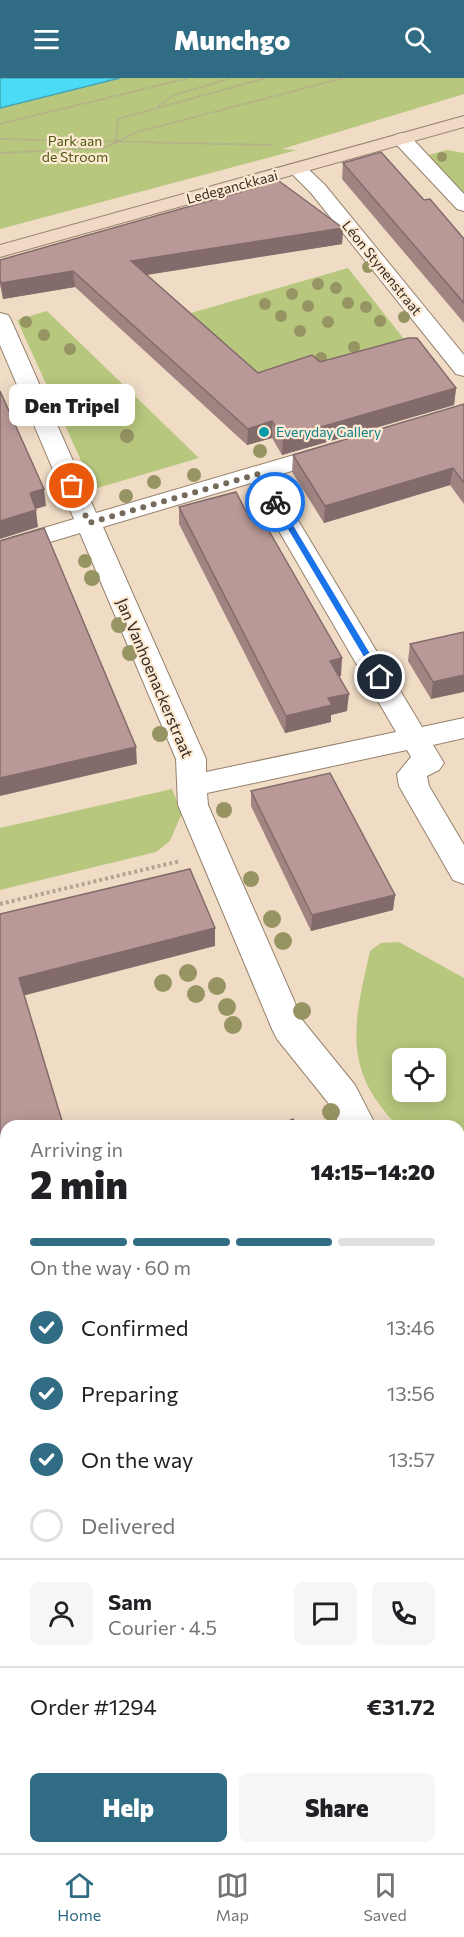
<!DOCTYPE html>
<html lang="en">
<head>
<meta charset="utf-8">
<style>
  body { margin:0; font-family:Commissioner,sans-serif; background:#f6f6f6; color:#202124; height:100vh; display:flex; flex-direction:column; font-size:22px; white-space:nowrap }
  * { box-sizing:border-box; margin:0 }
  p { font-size:20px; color:#757577 }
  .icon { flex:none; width:33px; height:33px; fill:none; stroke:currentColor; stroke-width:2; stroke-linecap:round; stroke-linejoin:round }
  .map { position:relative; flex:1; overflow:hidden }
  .sheet { position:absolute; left:0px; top:1042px; width:465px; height:734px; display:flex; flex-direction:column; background:#fff; border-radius:18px 18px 0 0; box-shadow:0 3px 15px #0003 }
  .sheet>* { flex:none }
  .fabs { position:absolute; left:392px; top:970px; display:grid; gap:12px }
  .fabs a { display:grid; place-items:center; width:54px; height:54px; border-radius:9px; background:#fff; box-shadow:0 3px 15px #0003; font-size:30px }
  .pin { position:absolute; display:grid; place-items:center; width:51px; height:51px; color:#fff; margin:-26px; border:3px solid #fff; border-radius:50%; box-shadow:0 2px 6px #0007 }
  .courier { position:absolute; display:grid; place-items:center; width:60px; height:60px; margin:-30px; border:4px solid #1a73e8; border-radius:50%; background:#fff; color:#222; box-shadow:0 2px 8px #0007 }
  .bubble { position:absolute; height:42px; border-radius:9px; background:#fff; box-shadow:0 3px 15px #0003; font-size:20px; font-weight:800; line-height:42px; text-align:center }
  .overview em { font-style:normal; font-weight:800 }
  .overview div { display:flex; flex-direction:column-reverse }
  .overview { display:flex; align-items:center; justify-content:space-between; height:102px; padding:0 30px }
  h1 { font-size:39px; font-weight:800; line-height:45px }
  .bar { display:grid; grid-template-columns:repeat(4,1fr); gap:9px 6px; align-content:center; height:72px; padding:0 30px }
  .bar i { height:8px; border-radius:4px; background:#e0e0e0 }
  .bar .active { background:#306c83 }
  .bar p { grid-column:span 4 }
  .line { display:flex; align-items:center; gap:15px; padding:0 30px; border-top:2px solid #e0e0e0 }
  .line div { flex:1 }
  .round { display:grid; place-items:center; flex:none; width:63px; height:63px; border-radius:9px; background:#f6f6f6 }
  ol { padding:0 30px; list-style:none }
  li { display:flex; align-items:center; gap:18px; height:66px }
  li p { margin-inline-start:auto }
  li .icon { padding:6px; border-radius:50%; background:#306c83; color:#fff; stroke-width:4 }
  li:last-child { color:#757577 }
  li i { width:33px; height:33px; border:3px solid #e0e0e0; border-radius:50% }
  .button { display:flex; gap:12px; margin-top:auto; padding:12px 30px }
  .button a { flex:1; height:69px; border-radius:9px; background:#306c83; color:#fff; font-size:24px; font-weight:800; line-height:69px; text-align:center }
  .button a+a { background:#f6f6f6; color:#202124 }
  header { display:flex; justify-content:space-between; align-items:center; height:78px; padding:0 30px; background:#306c83; color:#fff; font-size:27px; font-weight:800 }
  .dock { display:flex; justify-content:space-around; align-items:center; height:84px; border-top:2px solid #e0e0e0; background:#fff; font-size:16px; color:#757577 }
  .dock a { display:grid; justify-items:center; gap:3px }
  .dock .active { color:#306c83 }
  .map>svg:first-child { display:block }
  .green { fill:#b7c87e; fill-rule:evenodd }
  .water { fill:#4cdbf7; stroke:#45a6b8; stroke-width:1.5 }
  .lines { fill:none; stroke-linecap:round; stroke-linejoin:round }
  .street-casing { stroke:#95826d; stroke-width:2 }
  .secondary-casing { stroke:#95826d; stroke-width:2 }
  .path-far2 { stroke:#b3a391; stroke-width:2; stroke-dasharray:1.5 1.5; stroke-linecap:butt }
  .path-far1 { stroke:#b3a391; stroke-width:4; stroke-dasharray:3 3; stroke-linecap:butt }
  .path { stroke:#b3a391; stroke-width:4.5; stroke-dasharray:4 4; stroke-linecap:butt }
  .street { fill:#fff; fill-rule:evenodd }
  .secondary { fill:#f0d9c5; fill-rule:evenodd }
  .tree { fill:#979464 }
  .wall { fill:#9f8482 }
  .shaded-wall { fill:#826b6a }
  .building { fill:#b99997; stroke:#826b6a; stroke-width:1.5 }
  .route { fill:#1a73e8 }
  .done { stroke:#766a5c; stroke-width:6; stroke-dasharray:0 10.8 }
  .culture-dot { fill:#0f9aa8; stroke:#fee9d2; stroke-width:2 }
  .labels { text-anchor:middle; stroke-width:4.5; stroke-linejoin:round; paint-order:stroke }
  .far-park-label { font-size:14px; fill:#4e5a14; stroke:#fee9d2 }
  .far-street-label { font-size:14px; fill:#342c24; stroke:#fee9d2 }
  .far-culture-label { font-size:14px; fill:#0d838f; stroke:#fee9d2; text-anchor:start }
  .street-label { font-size:16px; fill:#342c24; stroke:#fee9d2 }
</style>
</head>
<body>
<header><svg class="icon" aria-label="menu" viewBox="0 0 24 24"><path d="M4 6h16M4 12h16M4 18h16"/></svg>Munchgo<svg class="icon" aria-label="search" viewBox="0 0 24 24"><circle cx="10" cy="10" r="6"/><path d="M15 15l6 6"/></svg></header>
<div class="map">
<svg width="464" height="1775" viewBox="0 0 464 1775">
  <rect width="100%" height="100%" fill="#f0dcc5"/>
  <g class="green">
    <path d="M120,0H464V16L282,71L297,72L0,151V30Z"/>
    <path d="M447,72L464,75V116L428,77Z"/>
    <path d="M348,190L415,275L253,306L177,239Z"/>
    <path d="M47,233L199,380L94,411L17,242Z"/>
    <path d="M172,711L182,735L170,763L156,774L0,812V750Z"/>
    <path d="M399,864L464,900V1073H459V1048H398C341,991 354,944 370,873L381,865ZM402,981H435V1014H402Z"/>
    <path d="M464,1152V1775H40L38,1770H459V1155Z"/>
    <path d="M6,1437V1685L0,1670V1441Z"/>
  </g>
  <g class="water">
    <path d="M0,0H120L0,30Z"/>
    <path d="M464,1464V1775H326L329,1770H459V1471Z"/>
    <path d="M0,1651L6,1657V1770H40L41,1775H0Z"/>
  </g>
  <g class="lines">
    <g class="street-casing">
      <g id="street">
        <path d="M402,55L409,57L464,116V133L457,131L395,65L393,61L395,57Z"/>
        <path d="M297,85L304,87L325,107L464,277V298L456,296L311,115L287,91L290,87Z"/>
        <path d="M0,235L8,237L11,242L96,435L328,367L336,365L344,367L348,372L344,377L272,399L422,649L464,640V660L433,667L444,685L439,692L427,698L429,708L464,767V806L453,802L399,708L397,696L411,679L407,672L207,715L208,727L303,943L355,1007L376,1048H340L330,1027L277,961L272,951L178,727L176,681L80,455L0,479V463L74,441L0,267ZM251,405L396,654L206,694V681L103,449Z"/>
        <path d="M464,1119V1153L459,1154V1120Z"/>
        <path d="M6,1378V1421L0,1424V1381Z"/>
      </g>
    </g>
    <g class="secondary-casing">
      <path id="secondary" d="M464,38V49L0,179V167Z"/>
    </g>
    <g class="path-far2">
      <path d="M159,28L172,18L231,0"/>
      <path d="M0,46L189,0"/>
      <path d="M0,61L272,67"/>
      <path d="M116,65L118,41L266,0"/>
      <path d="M0,75L104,70L137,54L344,0"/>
    </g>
    <path class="path-far1" d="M0,826L180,783"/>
    <path class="path" d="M224,1775L227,1770"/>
    <use href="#street" class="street"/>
    <use href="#secondary" class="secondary"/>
  </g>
  <g class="tree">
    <circle cx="442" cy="79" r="5"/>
    <circle cx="368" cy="189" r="6"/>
    <circle cx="318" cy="206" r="6"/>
    <circle cx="336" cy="210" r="6"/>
    <circle cx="292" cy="216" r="6"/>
    <circle cx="348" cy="225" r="6"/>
    <circle cx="265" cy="226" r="6"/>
    <circle cx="308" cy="228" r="6"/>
    <circle cx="366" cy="229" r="6"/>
    <circle cx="281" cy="238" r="6"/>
    <circle cx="404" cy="239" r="6"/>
    <circle cx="380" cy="243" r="6"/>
    <circle cx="26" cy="244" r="6"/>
    <circle cx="328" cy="244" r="6"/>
    <circle cx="300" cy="253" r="6"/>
    <circle cx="44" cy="257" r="6"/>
    <circle cx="354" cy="269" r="6"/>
    <circle cx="70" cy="271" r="6"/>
    <circle cx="321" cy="280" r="6"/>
    <circle cx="101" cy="314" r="6"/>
    <circle cx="110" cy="332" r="6"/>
    <circle cx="127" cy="358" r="7"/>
    <circle cx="260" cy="373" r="7"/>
    <circle cx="194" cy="397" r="7"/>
    <circle cx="154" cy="404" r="7"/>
    <circle cx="126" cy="418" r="7"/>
    <circle cx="85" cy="483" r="7"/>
    <circle cx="92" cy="500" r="8"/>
    <circle cx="119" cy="547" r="8"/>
    <circle cx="130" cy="575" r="8"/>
    <circle cx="160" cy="656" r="8"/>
    <circle cx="224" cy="732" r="8"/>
    <circle cx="251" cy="801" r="8"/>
    <circle cx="272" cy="841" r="9"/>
    <circle cx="283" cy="863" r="9"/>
    <circle cx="188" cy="895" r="9"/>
    <circle cx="163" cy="905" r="9"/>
    <circle cx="217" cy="908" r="9"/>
    <circle cx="196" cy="916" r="9"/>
    <circle cx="227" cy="929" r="9"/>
    <circle cx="302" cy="933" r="9"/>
    <circle cx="233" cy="947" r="9"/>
    <circle cx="331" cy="1034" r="9"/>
  </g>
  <g class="wall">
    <path d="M343,85L424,122L464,161V245L342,101Z"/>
    <path d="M343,150L342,166L147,197L258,295L320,284L456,310L454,327L282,377L272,360L247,367L75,209L3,221L0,207V182Z"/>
    <path d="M464,326V426L450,407L324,445L292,394L293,377Z"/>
    <path d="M179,429L250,441L341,598H339L347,633L331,637V644L285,655L179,446Z"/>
    <path d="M464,554L431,621L408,583L410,566Z"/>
    <path d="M251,713L395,817L393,832L311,853L251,728Z"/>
  </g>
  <g class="shaded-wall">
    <path d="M343,150L342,166L132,199L131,183Z"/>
    <path d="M73,193L75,209L3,221L1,205Z"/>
    <path d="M456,310L454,327L282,377L283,360Z"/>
    <path d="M272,343V360L247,367L248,351Z"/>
    <path d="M453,390L450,407L324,445L325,428Z"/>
    <path d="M44,411L46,428L32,432L30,415Z"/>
    <path d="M36,432L38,449L0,461V443Z"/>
    <path d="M342,580L341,598L329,600L330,583Z"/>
    <path d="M464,597V614L431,621L433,604Z"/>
    <path d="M349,616L347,633L331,637V644L285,655L286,638L328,620Z"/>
    <path d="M136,669L137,686L0,718V700Z"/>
    <path d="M395,817L393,832L311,853L312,837Z"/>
    <path d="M215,850V868L22,918L19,900Z"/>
    <path d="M62,1043L63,1048H41Z"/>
    <path d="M6,1058V1075L0,1076V1059Z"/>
  </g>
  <g class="building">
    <path d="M381,74L424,122L430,121L464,161V225L343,85Z"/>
    <path d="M279,103L343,150L131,183L258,295L312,277L320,284L408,260H417L456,310L283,360L272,343L248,351L73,193L1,205L0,200V182Z"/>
    <path d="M0,313L44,411L30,415L36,432L0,443Z"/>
    <path d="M464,326V405L453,390L325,428L293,377Z"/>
    <path d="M236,414L250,441L261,439L342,580L330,583L349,616L328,620L332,627L286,638L179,429Z"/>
    <path d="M44,450L136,669L0,700V463Z"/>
    <path d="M464,554V597L433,604L410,566Z"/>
    <path d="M330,695L395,817L312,837L251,713Z"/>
    <path d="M190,791L215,850L19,900L62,1043L41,1048H6V1058L0,1059V836Z"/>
    <path d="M293,1041L296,1048H278Z"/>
  </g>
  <path class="route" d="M275,422L279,424L384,599L383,601L376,599L272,424Z"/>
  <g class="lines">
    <path class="done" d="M72,408L89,445L258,396L275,424"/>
  </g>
  <circle class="culture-dot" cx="264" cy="354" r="6"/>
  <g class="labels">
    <g class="far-park-label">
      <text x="75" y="68">Park aan<tspan x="75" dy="16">de Stroom</tspan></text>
    </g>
    <g class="far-street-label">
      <text transform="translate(232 109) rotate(-15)" y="5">Ledeganckkaai</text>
      <text transform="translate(382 190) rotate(51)" y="5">Léon Stynenstraat</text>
    </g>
    <g class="far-culture-label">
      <text x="276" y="359">Everyday Gallery</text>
    </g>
    <g class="street-label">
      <text transform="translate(155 600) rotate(67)" y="6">Jan Vanhoenackerstraat</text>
    </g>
  </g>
</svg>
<div class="fabs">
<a><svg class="icon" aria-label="locate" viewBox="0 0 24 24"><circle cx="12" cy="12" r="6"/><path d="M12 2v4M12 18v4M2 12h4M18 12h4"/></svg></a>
</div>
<div class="pin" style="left:72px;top:408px;background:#ea580c"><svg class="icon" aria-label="bag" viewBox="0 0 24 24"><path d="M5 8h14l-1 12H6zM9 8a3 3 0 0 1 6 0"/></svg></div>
<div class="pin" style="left:380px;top:599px;background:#1f2937"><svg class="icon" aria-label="home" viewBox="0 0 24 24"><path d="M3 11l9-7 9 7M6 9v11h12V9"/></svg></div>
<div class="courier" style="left:275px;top:424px"><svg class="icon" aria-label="bike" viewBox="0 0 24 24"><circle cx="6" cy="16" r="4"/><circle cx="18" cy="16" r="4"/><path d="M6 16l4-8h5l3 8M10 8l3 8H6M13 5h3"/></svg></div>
<div class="bubble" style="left:9px;top:306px;width:126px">Den Tripel</div>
<section class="sheet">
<div class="overview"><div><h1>2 min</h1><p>Arriving in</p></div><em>14:15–14:20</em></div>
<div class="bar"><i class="active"></i><i class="active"></i><i class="active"></i><i></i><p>On the way · 60 m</p></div>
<ol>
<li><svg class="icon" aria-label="check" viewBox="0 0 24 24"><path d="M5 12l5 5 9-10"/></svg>Confirmed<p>13:46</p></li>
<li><svg class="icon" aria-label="check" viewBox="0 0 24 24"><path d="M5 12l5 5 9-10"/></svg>Preparing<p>13:56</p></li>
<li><svg class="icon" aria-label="check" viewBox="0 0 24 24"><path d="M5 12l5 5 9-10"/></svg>On the way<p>13:57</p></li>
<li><i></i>Delivered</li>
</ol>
<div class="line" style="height:108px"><a class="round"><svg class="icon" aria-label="person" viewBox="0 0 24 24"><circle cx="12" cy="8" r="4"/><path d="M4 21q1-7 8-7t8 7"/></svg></a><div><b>Sam</b><p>Courier · 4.5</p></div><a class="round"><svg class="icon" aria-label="chat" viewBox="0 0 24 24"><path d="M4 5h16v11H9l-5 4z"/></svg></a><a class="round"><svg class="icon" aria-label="phone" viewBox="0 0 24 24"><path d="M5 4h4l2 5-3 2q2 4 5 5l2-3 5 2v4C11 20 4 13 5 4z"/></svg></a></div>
<div class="line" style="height:78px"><div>Order #1294</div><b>€31.72</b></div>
<div class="button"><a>Help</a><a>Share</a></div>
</section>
</div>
<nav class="dock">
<a class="active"><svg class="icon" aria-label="home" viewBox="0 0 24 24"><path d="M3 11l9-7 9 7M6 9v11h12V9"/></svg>Home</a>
<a><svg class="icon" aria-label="map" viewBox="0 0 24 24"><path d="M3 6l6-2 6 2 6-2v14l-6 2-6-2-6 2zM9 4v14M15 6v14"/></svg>Map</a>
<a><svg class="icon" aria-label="saved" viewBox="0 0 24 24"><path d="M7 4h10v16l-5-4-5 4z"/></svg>Saved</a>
</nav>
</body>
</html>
